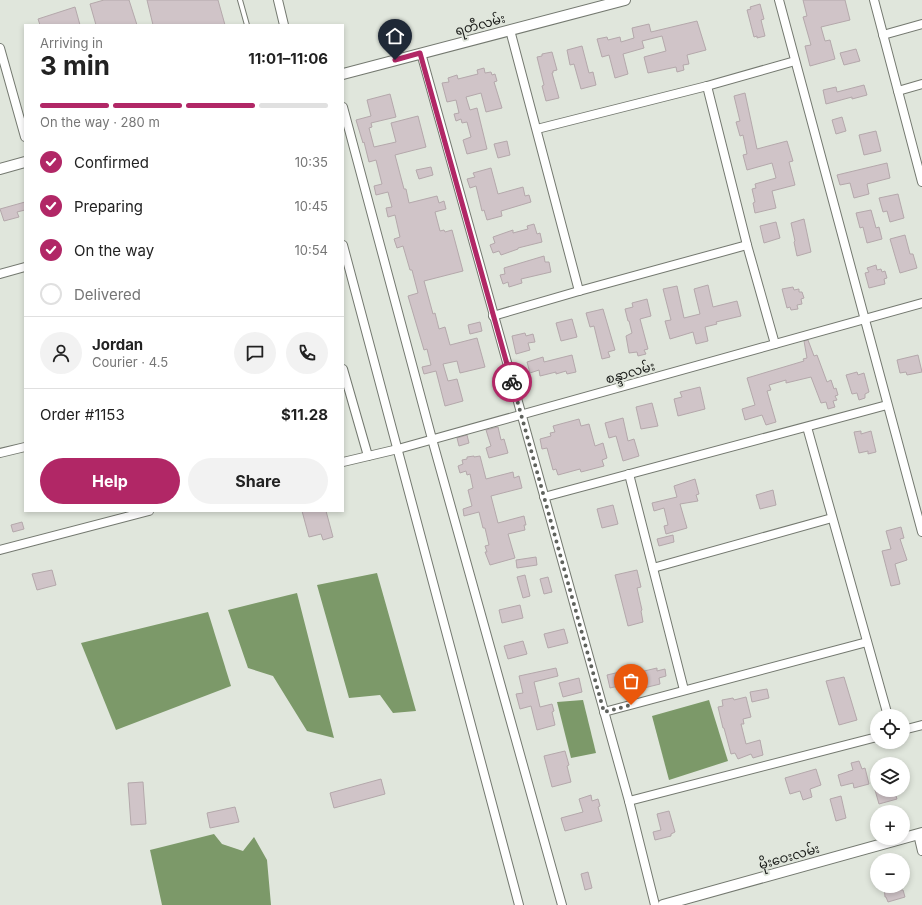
<!DOCTYPE html>
<html lang="en">
<head>
<meta charset="utf-8">
<style>
  body { margin:0; font-family:Inter,"Noto Sans Myanmar",sans-serif; background:#f2f2f2; color:#222; height:100vh; display:flex; flex-direction:column; font-size:15px; white-space:nowrap }
  * { box-sizing:border-box; margin:0 }
  p { font-size:13px; color:#767676 }
  .icon { flex:none; width:22px; height:22px; fill:none; stroke:currentColor; stroke-width:2; stroke-linecap:round; stroke-linejoin:round }
  .map { position:relative; flex:1; overflow:hidden }
  .details { position:absolute; left:24px; top:24px; width:320px; height:488px; display:flex; flex-direction:column; background:#fff; border-radius:0px; box-shadow:0 2px 6px #0003 }
  .details>* { flex:none }
  .controls { position:absolute; left:870px; top:709px; display:grid; gap:8px }
  .controls a { display:grid; place-items:center; width:40px; height:40px; border-radius:50%; background:#fff; box-shadow:0 2px 6px #0003; font-size:20px }
  .pin { position:absolute; display:grid; place-items:center; width:34px; height:34px; color:#fff; margin:-41px -17px; border-radius:50% 50% 50% 0; rotate:-45deg; box-shadow:0 0 4px #0007 }
  .pin .icon { rotate:45deg }
  .courier { position:absolute; display:grid; place-items:center; width:40px; height:40px; margin:-20px; border:3px solid #b12766; border-radius:50%; background:#fff; color:#222; box-shadow:0 1px 5px #0007 }
  .head em { font-style:normal; font-weight:700 }
  .head div { display:flex; flex-direction:column-reverse }
  .head { display:flex; align-items:center; justify-content:space-between; height:68px; padding:0 16px }
  h1 { font-size:26px; font-weight:700; line-height:30px }
  .bar { display:grid; grid-template-columns:repeat(4,1fr); gap:6px 4px; align-content:center; height:48px; padding:0 16px }
  .bar i { height:5px; border-radius:3px; background:#e0e0e0 }
  .bar .current { background:#b12766 }
  .bar p { grid-column:span 4 }
  .line { display:flex; align-items:center; gap:10px; padding:0 16px; border-top:1px solid #e0e0e0 }
  .line div { flex:1 }
  .round { display:grid; place-items:center; flex:none; width:42px; height:42px; border-radius:21px; background:#f2f2f2 }
  ol { padding:0 16px; list-style:none }
  li { display:flex; align-items:center; gap:12px; height:44px }
  li p { margin-inline-start:auto }
  li .icon { padding:4px; border-radius:50%; background:#b12766; color:#fff; stroke-width:4 }
  li:last-child { color:#767676 }
  li i { width:22px; height:22px; border:2px solid #e0e0e0; border-radius:50% }
  .button { display:flex; gap:8px; margin-top:auto; padding:8px 16px }
  .button a { flex:1; height:46px; border-radius:24px; background:#b12766; color:#fff; font-size:16px; font-weight:700; line-height:46px; text-align:center }
  .button a+a { background:#f2f2f2; color:#222 }
  .map>svg:first-child { display:block }
  .water { fill:#7c9969 }
  .building { fill:#d0c4c8; stroke:#b4a8ab }
  .lines { fill:none; stroke-linecap:round; stroke-linejoin:round }
  .service-casing { stroke:#747970; stroke-width:6 }
  .minor-casing { stroke:#747970; stroke-width:10 }
  .tertiary-casing { stroke:#747970; stroke-width:12 }
  .service { stroke:#fff; stroke-width:4 }
  .minor { stroke:#fff; stroke-width:8 }
  .tertiary { stroke:#fff; stroke-width:10 }
  .done { stroke:#5f625d; stroke-width:4; stroke-dasharray:0 7.2 }
  .route { stroke:#b12766; stroke-width:5 }
  .labels { text-anchor:middle; stroke-width:4; stroke-linejoin:round; paint-order:stroke }
  .street-label { font-size:13px; fill:#191b18; stroke:#e0e6dc }
</style>
</head>
<body>
<div class="map">
<svg width="922" height="905" viewBox="0 0 922 905">
  <rect width="100%" height="100%" fill="#e0e6dc"/>
  <g class="water">
    <path d="M377,573L416,711L393,713L380,695L349,698L317,585Z"/>
    <path d="M297,593L334,738L307,731L273,676L248,668L228,610Z"/>
    <path d="M208,612L231,686L116,730L81,643Z"/>
    <path d="M583,700L596,753L571,758L557,702Z"/>
    <path d="M709,700L728,761L669,780L652,716Z"/>
    <path d="M214,834L222,844L243,851L254,837L267,860L271,905H162L150,850Z"/>
  </g>
  <g class="building">
    <path d="M104,0H129L137,25H96L90,4Z"/>
    <path d="M147,0H218L225,25H153Z"/>
    <path d="M803,0H845L850,20L821,27L825,41L830,40L835,59L810,66L805,46L811,45L803,17L807,16Z"/>
    <path d="M760,4L764,19L761,20L765,36L757,38V36L754,37L747,10L751,9L750,7Z"/>
    <path d="M75,7L80,25H40L38,19Z"/>
    <path d="M697,21L706,50L687,55L689,64L683,65L684,70L677,72L676,67L648,73L644,57L666,51L662,36L642,41L644,48L623,54L628,74L615,78L609,55L602,57L597,39L607,37L608,40L620,37L621,42L634,38L632,28L649,24L651,32Z"/>
    <path d="M582,46L589,73L593,72L596,85L581,89L574,64L570,65L567,50Z"/>
    <path d="M856,49L860,61L844,65L840,53Z"/>
    <path d="M552,52L557,70L553,71V73H552L559,98L546,101L542,86L544,85L537,57L542,56V54Z"/>
    <path d="M484,68L485,73L491,72L492,75L495,74L497,81L494,82L502,108L486,112L481,93L466,97L470,110L477,108L487,149L467,154L463,140L471,137L467,122L462,123L461,119L456,121L454,114L459,113L456,100L447,102L442,83L449,82L448,78L457,75L458,79L478,74L477,70Z"/>
    <path d="M864,85L867,95L852,99V97L826,104L823,90L836,87L837,92Z"/>
    <path d="M745,93L757,149L787,141L793,161L789,162L795,185L772,191L776,208L755,213L753,203L755,202L752,189L756,188L755,184L776,178L772,163L747,170L743,155L747,154L743,135L740,136L736,122L740,121L734,96Z"/>
    <path d="M390,94L396,117L371,123L372,127L369,128L374,147L396,142L391,123L418,116L426,147L395,155L404,189H406L409,203L437,196L439,203L444,201L446,209L435,212L440,231L444,230L445,232L452,230L463,271L424,281L433,314L435,313L439,329L445,327L450,345L477,338L485,367L460,373L457,361L443,364L448,381L457,379L463,401L445,406L436,371L424,374L422,367L431,365L427,349L424,350L408,296L418,293L412,270H410L403,246L397,248L394,239L400,237L395,215L388,217L386,208L392,207L388,192L376,195L374,186L382,184L376,160L369,162L364,142L363,143L356,120L371,116L367,100Z"/>
    <path d="M842,117L846,131L836,134L832,120Z"/>
    <path d="M876,131L881,151L864,155L859,135Z"/>
    <path d="M507,141L510,155L498,158L494,144Z"/>
    <path d="M887,163L890,178L867,184L869,194L854,198L850,183L840,185L837,175Z"/>
    <path d="M431,167L433,175L419,179L416,170Z"/>
    <path d="M491,168L498,194L523,187L525,196L529,195L531,202L501,211L502,216L487,220L484,210L482,211L476,186L470,188L467,179L475,177L473,173Z"/>
    <path d="M898,194L904,218L890,222L887,211L883,212L879,198Z"/>
    <path d="M25,202V210L17,212L19,217L4,221L0,209Z"/>
    <path d="M871,210L876,228L879,227L882,239L867,243L863,227L860,228L856,213Z"/>
    <path d="M804,219L811,252L797,256L794,242L795,241L791,223Z"/>
    <path d="M776,222L780,238L764,243L760,226Z"/>
    <path d="M534,224L537,234L540,233L542,242L518,248V249L501,255L499,251L493,253L490,245L495,243L493,237L513,230V233L528,229L527,226Z"/>
    <path d="M905,235L910,254H913L917,268L900,273L890,239Z"/>
    <path d="M544,256L545,262H549L551,272L521,279L522,283L509,287L508,282L503,284L500,275L505,274L504,268Z"/>
    <path d="M876,265L877,270L881,269L882,272L885,271L887,278L884,279L885,284L869,288L865,273L869,272L867,268Z"/>
    <path d="M708,285L713,307L737,301L741,316L716,322L717,324L705,327L708,341L696,344L693,332L670,339L665,321L671,320L663,289L677,286L684,318L700,314L694,289Z"/>
    <path d="M793,287L794,290L799,289V292H802L804,298L801,299L802,304L797,305L798,309L791,310L790,307L787,308L782,289Z"/>
    <path d="M647,299L651,316L640,319L648,349L644,350L646,354L638,356L637,352L629,353L626,336L632,333L629,321H628L625,309L633,307L632,303Z"/>
    <path d="M603,309L615,350L608,352L610,357L602,359L594,326L590,327L586,313Z"/>
    <path d="M572,319L577,337L561,341L556,323Z"/>
    <path d="M480,322L482,331L470,334L468,325Z"/>
    <path d="M525,333L526,336L533,334L535,342L528,343L530,350L516,354L512,336Z"/>
    <path d="M808,340L814,356L817,355L827,382L831,380L834,389L836,388L838,395L835,396L837,400L833,401L835,407L828,409L826,402L821,403L811,377L786,383V380L769,385L771,390L767,391L776,422L766,425L762,415L745,420L742,409L755,405L747,378L804,361L803,359L807,358L804,341Z"/>
    <path d="M572,355L576,372L567,374L566,371L556,374V372L540,376L539,370L530,373L527,362L543,357L544,362Z"/>
    <path d="M918,355L922,372L907,375L906,372L900,373L897,360Z"/>
    <path d="M857,372L858,375L864,373L869,392L865,394V398L859,400L857,393L852,394L846,375Z"/>
    <path d="M700,387L705,409L678,416L674,399L682,397L680,392Z"/>
    <path d="M652,403L658,426L641,429L636,407Z"/>
    <path d="M623,418L628,441L634,439L639,456L623,461L616,436L609,438L605,423Z"/>
    <path d="M579,419L581,426L589,424L595,446L603,443L607,458L602,460L604,466L581,472L580,469L558,475L556,469L553,470L547,448L542,449L540,439L551,436L550,433L555,432L553,426Z"/>
    <path d="M498,427L501,440L504,439L508,453L489,458L486,448L491,446L486,430Z"/>
    <path d="M861,431V434L871,431L876,452L868,454V451L859,453L854,432Z"/>
    <path d="M467,435L469,443L459,446L457,438Z"/>
    <path d="M474,456V457L480,456L486,479L513,472L514,478L519,476L522,488L491,496L498,523L524,516L526,525H524L525,530L508,534L515,558L490,565L485,552H487L485,546L489,545L485,528H483L479,512L464,516L463,509L472,506L468,490L473,488L470,474L467,475L466,471L460,473L458,466L463,464L462,460L467,459V457Z"/>
    <path d="M695,479L699,494L696,495L698,501L680,504L687,528L666,534L664,526L668,525L664,508L654,511L652,503L677,497L674,486Z"/>
    <path d="M773,490L776,505L760,509L756,495Z"/>
    <path d="M613,505L618,524L602,528L597,509Z"/>
    <path d="M302,511H326L333,537L323,540L321,534L309,537Z"/>
    <path d="M22,522L24,529L13,532L11,525Z"/>
    <path d="M901,527L904,538L900,539L907,560L895,564L900,584L891,586L882,551L891,549L886,531Z"/>
    <path d="M673,535L674,542L659,546L657,539Z"/>
    <path d="M536,557L537,565L517,568L516,560Z"/>
    <path d="M52,570L56,585L37,590L32,574Z"/>
    <path d="M637,570L641,587L637,588L642,610L641,611L643,622L628,626L615,575Z"/>
    <path d="M525,575L530,596L523,598L517,577Z"/>
    <path d="M548,577L552,592L544,594L540,579Z"/>
    <path d="M520,605L523,618L502,623L499,610Z"/>
    <path d="M564,629L568,643L548,648L544,634Z"/>
    <path d="M523,641L527,654L508,659L504,646Z"/>
    <path d="M556,668L558,676L534,682L540,707L552,704L554,711L552,712L555,725L537,730L531,706L520,709L516,694L523,693L519,676Z"/>
    <path d="M657,668V671L665,669L666,676L659,678L660,684L644,688L640,672Z"/>
    <path d="M624,671L627,684L610,688L607,675Z"/>
    <path d="M844,677L857,720L839,725L826,681Z"/>
    <path d="M579,678L582,692L563,697L559,683Z"/>
    <path d="M767,689L769,698L752,702L750,692Z"/>
    <path d="M746,697L751,717L743,719L744,724H741L746,744L760,740L763,755L753,758L751,754L738,759L735,753L731,754L724,728H723L718,707L723,706L722,700L733,698L734,700Z"/>
    <path d="M565,751L569,765L567,766L571,782L552,787L544,756Z"/>
    <path d="M859,761L862,769L865,768L869,784L854,788L853,783L841,786L838,775L853,770L851,763Z"/>
    <path d="M816,769L821,785L810,789L812,797L803,800L800,791L790,794L785,778Z"/>
    <path d="M381,779L385,794L334,808L330,793Z"/>
    <path d="M143,782L146,824L131,825L128,783Z"/>
    <path d="M875,790H894L897,799L879,804Z"/>
    <path d="M591,795L592,801L598,799L600,806L598,807L602,821L565,831L561,818L583,812L579,799Z"/>
    <path d="M841,796L846,818L836,821L830,799Z"/>
    <path d="M235,807L239,822L210,828L207,813Z"/>
    <path d="M669,811L675,832L671,834V836L655,840L653,832L661,830L657,814Z"/>
    <path d="M588,872L592,888L585,890L581,874Z"/>
    <path d="M884,886H899L900,890H903L905,897L888,902L886,897H885Z"/>
  </g>
  <g class="lines">
    <g class="service-casing">
      <path id="service" d="M240,0L247,25"/>
    </g>
    <g class="minor-casing">
      <g id="minor">
        <path d="M278,0L284,25"/>
        <path d="M779,0L922,532"/>
        <path d="M874,0L922,182"/>
        <path d="M510,30L579,291"/>
        <path d="M883,35L922,24"/>
        <path d="M0,48L25,137"/>
        <path d="M421,53L629,801L655,905"/>
        <path d="M707,86L747,245L775,344"/>
        <path d="M898,91L922,84"/>
        <path d="M343,107L432,439L562,905"/>
        <path d="M537,129L707,86L795,61"/>
        <path d="M343,245L519,905"/>
        <path d="M0,274L25,267"/>
        <path d="M493,316L579,291L747,245"/>
        <path d="M343,369L368,456"/>
        <path d="M807,427L888,716"/>
        <path d="M0,453L25,447"/>
        <path d="M343,462L398,449L922,303"/>
        <path d="M629,474L684,690"/>
        <path d="M544,497L887,405"/>
        <path d="M0,550L149,511"/>
        <path d="M653,568L832,518"/>
        <path d="M604,712L867,642"/>
        <path d="M903,730L922,725"/>
        <path d="M629,801L877,737"/>
        <path d="M918,834L922,851"/>
      </g>
    </g>
    <g class="tertiary-casing">
      <g id="tertiary">
        <path d="M343,74L625,0"/>
        <path d="M0,169L25,162"/>
        <path d="M663,905L922,833"/>
      </g>
    </g>
    <use href="#service" class="service"/>
    <use href="#minor" class="minor"/>
    <use href="#tertiary" class="tertiary"/>
  </g>
  <g class="lines">
    <path class="done" d="M512,382L604,712L631,705"/>
    <path class="route" d="M395,60L420,53L512,382"/>
  </g>
  <g class="labels">
    <g class="street-label">
      <text transform="translate(480 24) rotate(-15)" y="5">ရတီလမ်း</text>
      <text transform="translate(630 372) rotate(-16)" y="5">စန္ဒာလမ်း</text>
      <text transform="translate(789 856) rotate(-16)" y="5">မိုးဝေးလမ်း</text>
    </g>
  </g>
</svg>
<div class="controls">
<a><svg class="icon" aria-label="locate" viewBox="0 0 24 24"><circle cx="12" cy="12" r="6"/><path d="M12 2v4M12 18v4M2 12h4M18 12h4"/></svg></a>
<a><svg class="icon" aria-label="layers" viewBox="0 0 24 24"><path d="M12 4l9 5-9 5-9-5zM3 14l9 5 9-5"/></svg></a>
<a>+</a>
<a>−</a>
</div>
<div class="pin" style="left:631px;top:705px;background:#ea580c"><svg class="icon" aria-label="bag" viewBox="0 0 24 24"><path d="M5 8h14l-1 12H6zM9 8a3 3 0 0 1 6 0"/></svg></div>
<div class="pin" style="left:395px;top:60px;background:#1f2937"><svg class="icon" aria-label="home" viewBox="0 0 24 24"><path d="M3 11l9-7 9 7M6 9v11h12V9"/></svg></div>
<div class="courier" style="left:512px;top:382px"><svg class="icon" aria-label="bike" viewBox="0 0 24 24"><circle cx="6" cy="16" r="4"/><circle cx="18" cy="16" r="4"/><path d="M6 16l4-8h5l3 8M10 8l3 8H6M13 5h3"/></svg></div>
<section class="details">
<div class="head"><div><h1>3 min</h1><p>Arriving in</p></div><em>11:01–11:06</em></div>
<div class="bar"><i class="current"></i><i class="current"></i><i class="current"></i><i></i><p>On the way · 280 m</p></div>
<ol>
<li><svg class="icon" aria-label="check" viewBox="0 0 24 24"><path d="M5 12l5 5 9-10"/></svg>Confirmed<p>10:35</p></li>
<li><svg class="icon" aria-label="check" viewBox="0 0 24 24"><path d="M5 12l5 5 9-10"/></svg>Preparing<p>10:45</p></li>
<li><svg class="icon" aria-label="check" viewBox="0 0 24 24"><path d="M5 12l5 5 9-10"/></svg>On the way<p>10:54</p></li>
<li><i></i>Delivered</li>
</ol>
<div class="line" style="height:72px"><a class="round"><svg class="icon" aria-label="person" viewBox="0 0 24 24"><circle cx="12" cy="8" r="4"/><path d="M4 21q1-7 8-7t8 7"/></svg></a><div><b>Jordan</b><p>Courier · 4.5</p></div><a class="round"><svg class="icon" aria-label="chat" viewBox="0 0 24 24"><path d="M4 5h16v11H9l-5 4z"/></svg></a><a class="round"><svg class="icon" aria-label="phone" viewBox="0 0 24 24"><path d="M5 4h4l2 5-3 2q2 4 5 5l2-3 5 2v4C11 20 4 13 5 4z"/></svg></a></div>
<div class="line" style="height:52px"><div>Order #1153</div><b>$11.28</b></div>
<div class="button"><a>Help</a><a>Share</a></div>
</section>
</div>
</body>
</html>
